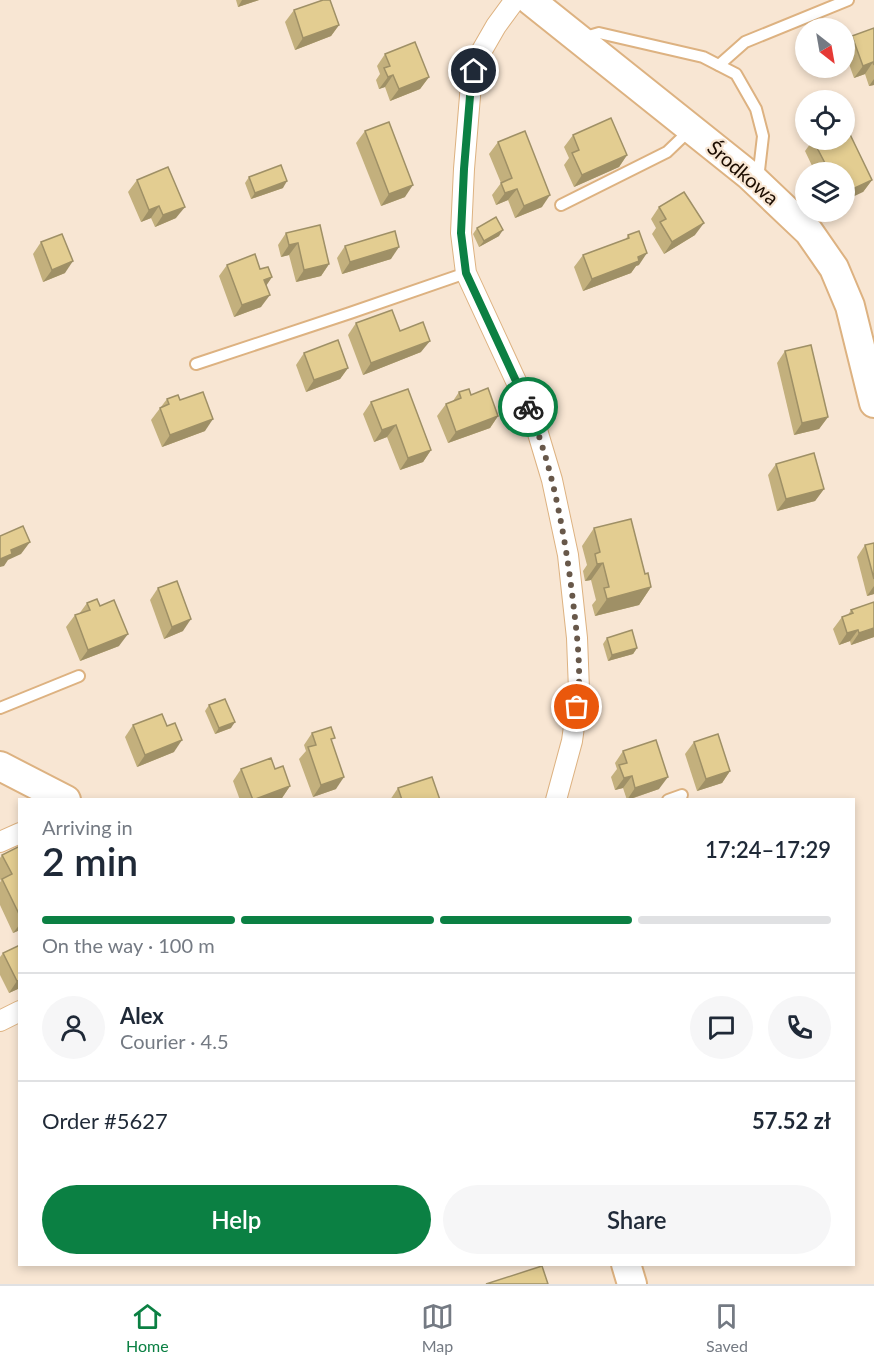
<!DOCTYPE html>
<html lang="en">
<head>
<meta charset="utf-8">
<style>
  body { margin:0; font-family:Lato,sans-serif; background:#f6f6f7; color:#1f2937; height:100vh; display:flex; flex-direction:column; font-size:22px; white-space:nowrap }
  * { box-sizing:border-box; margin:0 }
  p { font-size:20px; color:#747a83 }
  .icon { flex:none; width:33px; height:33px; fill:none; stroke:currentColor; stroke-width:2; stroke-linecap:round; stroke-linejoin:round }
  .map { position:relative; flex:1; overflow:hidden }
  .drawer { position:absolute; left:18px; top:798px; width:837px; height:468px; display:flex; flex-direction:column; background:#fff; border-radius:0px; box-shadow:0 3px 9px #0003 }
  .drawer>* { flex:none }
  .needle { width:39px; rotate:149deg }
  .controls { position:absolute; left:795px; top:18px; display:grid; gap:12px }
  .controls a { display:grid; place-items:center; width:60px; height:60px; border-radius:50%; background:#fff; box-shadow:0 3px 9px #0003; font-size:30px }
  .pin { position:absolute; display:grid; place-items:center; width:51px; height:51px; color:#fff; margin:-26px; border:3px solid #fff; border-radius:50%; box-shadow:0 2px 6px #0007 }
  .courier { position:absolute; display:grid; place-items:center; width:60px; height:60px; margin:-30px; border:4px solid #0b8043; border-radius:50%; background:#fff; color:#222; box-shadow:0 2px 8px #0007 }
  .headline em { font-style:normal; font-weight:600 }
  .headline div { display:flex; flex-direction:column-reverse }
  .headline { display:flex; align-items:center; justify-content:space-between; height:102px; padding:0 24px }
  h1 { font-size:39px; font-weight:600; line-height:45px }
  .bar { display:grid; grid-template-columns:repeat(4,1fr); gap:9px 6px; align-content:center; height:72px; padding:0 24px }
  .bar i { height:8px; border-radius:4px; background:#e0e1e3 }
  .bar .on { background:#0b8043 }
  .bar p { grid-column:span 4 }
  .line { display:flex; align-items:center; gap:15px; padding:0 24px; border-top:2px solid #e0e1e3 }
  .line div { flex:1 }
  .round { display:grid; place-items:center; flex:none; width:63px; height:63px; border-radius:32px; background:#f6f6f7 }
  .cta { display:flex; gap:12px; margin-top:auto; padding:12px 24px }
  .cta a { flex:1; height:69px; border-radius:36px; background:#0b8043; color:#fff; font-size:24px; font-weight:600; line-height:69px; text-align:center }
  .cta a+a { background:#f6f6f7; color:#1f2937 }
  .tabs { display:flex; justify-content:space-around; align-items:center; height:84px; border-top:2px solid #e0e1e3; background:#fff; font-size:16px; color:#747a83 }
  .tabs a { display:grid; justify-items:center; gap:3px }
  .tabs .on { color:#0b8043 }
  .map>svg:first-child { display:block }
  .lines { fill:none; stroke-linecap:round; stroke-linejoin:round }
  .lane-casing { stroke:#ddb281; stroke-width:14 }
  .street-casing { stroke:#ddb281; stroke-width:22 }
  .secondary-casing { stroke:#ddb281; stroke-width:32 }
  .lane { stroke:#fff; stroke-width:10 }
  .street { stroke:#fff; stroke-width:20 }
  .secondary { stroke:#fff; stroke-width:28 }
  .wall { fill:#c3b07d }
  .shaded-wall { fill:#9f9066 }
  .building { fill:#e3cd91; stroke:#9f9066; stroke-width:1.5 }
  .done { stroke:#68584a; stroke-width:6; stroke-dasharray:0 10.8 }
  .route { stroke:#0b8043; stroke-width:8 }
  .labels { text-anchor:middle; stroke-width:4.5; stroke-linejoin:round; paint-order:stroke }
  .street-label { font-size:20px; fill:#1b0c00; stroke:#f8e6d3 }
</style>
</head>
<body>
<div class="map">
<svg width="874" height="1284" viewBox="0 0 874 1284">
  <rect width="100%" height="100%" fill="#f8e6d3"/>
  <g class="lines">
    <g class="lane-casing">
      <g id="lane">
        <path d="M582,38L599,33L703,57L736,74L756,109L763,136L758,179"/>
        <path d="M719,65L745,42L848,0"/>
        <path d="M561,205L667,152L691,129"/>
        <path d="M196,364L350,313L466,273"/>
        <path d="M0,708L79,676"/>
        <path d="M668,800L682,795"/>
      </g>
    </g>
    <g class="street-casing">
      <g id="street">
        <path d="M515,0L496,26L477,59L471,84L464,169L461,233L466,273L534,420L552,480L568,555L577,638L579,690L572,741L556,800"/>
        <path d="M0,842L20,833"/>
        <path d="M0,1021L20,1011"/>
      </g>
    </g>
    <g class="secondary-casing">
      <g id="secondary">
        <path d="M530,0L749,175L809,232L834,268L850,306L874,403"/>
        <path d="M0,766L66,800"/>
        <path d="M626,1264L632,1284"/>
      </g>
    </g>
    <use href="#lane" class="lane"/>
    <use href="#street" class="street"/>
    <use href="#secondary" class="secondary"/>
  </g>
  <g class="wall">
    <path d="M236,0H259L238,7Z"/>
    <path d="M294,10L339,25L331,36L295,50L285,22Z"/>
    <path d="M874,28V85L869,86L865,74L854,78L844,50V46L852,36Z"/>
    <path d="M385,54L429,77L420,89L390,101L385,87L379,89L376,80L380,74L377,66Z"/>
    <path d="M365,131L405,197L381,206L356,143Z"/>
    <path d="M573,135L627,155L619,167L574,187L564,165L569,158L564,147Z"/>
    <path d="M813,140L872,180L863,192L844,172H815L805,151Z"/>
    <path d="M498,142L542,207L515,218L508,200L496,205L492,195L501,183L489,154Z"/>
    <path d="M249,177L283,188L251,199L245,183Z"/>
    <path d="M137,180L176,218L155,227L151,218L141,222L128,192Z"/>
    <path d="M659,207L695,235L664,254L652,234L656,228L651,219Z"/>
    <path d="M477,228L499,236L479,247L473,234Z"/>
    <path d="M286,233L329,264L321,276L296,282L289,255L281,257L278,245Z"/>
    <path d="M628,235L639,265L636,266L631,273L583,291L574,267L583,255L626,239Z"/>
    <path d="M41,242L65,273L43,282L33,254Z"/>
    <path d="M345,246L391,259L342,274L337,258Z"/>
    <path d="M227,265L260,269L272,277L266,285L261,307L234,317L219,276Z"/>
    <path d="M356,323L400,331L421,352L363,375L348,335Z"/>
    <path d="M785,351L828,417L819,429L794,435L777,363Z"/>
    <path d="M304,353L348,368L340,379L306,392L296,365Z"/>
    <path d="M459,392L471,395L498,416L490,428L448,443L437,416L446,404L453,401Z"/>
    <path d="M167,399L180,400L205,431L162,447L151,420Z"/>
    <path d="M371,402L431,450L423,462L400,470L387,437L374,442L363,414Z"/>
    <path d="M776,464L824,489L815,501L777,511L768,475Z"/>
    <path d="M594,528L645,574L651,587L639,605L595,616L592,605L596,600L591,580L585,581L583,571L587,565L582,546Z"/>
    <path d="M874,543V594L867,596L857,557L865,545Z"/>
    <path d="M158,588L183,631L164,639L150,600Z"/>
    <path d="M87,603L100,606L119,646L80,661L66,627L75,615L79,614Z"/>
    <path d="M851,610L874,637L851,645L850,641L839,645L833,629L842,617L848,615Z"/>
    <path d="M607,638L637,648L633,654L608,661L603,644Z"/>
    <path d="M209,705L231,728L215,734L205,711Z"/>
    <path d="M133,725L167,726L174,752L137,767L125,737Z"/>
    <path d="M312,733L332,742L336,789L313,797L299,759L306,751L304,745Z"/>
    <path d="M694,742L730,771L722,783L697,791L685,754Z"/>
    <path d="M623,751L659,789L628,800H627L623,788L615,790L611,777L617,769L615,763Z"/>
    <path d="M241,769H275L290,786L282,798L277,800H240L233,781Z"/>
    <path d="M398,788L440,800H390Z"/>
    <path d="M20,846V930L13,933L0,905V882L1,881L0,879V858L2,855Z"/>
    <path d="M20,945V988L9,993L0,975V957L3,953Z"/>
  </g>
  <g class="shaded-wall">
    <path d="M242,0H259L238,7Z"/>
    <path d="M339,25L331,36L295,50L303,38Z"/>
    <path d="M873,62L865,74L854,78L863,66Z"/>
    <path d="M393,75L385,87L379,89L388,77Z"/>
    <path d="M429,77L420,89L390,101L399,89Z"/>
    <path d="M874,79V85L869,86Z"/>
    <path d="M627,155L619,167L574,187L582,175Z"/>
    <path d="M872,180L863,192L844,201V193Z"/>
    <path d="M287,181L283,188L251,199L255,193Z"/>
    <path d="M413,185L405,197L381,206L389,194Z"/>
    <path d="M517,189L508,200L496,205L505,193Z"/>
    <path d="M550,195L542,207L515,218L524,206Z"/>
    <path d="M159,206L151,218L141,222L149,210Z"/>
    <path d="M185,207L176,218L155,227L163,215Z"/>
    <path d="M704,223L695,235L664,254L672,242Z"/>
    <path d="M503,230L499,236L479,247L484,241Z"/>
    <path d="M298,243L289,255L281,257L289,245Z"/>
    <path d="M399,247L391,259L342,274L350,262Z"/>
    <path d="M647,253L639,265L636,266L631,273L583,291L592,279Z"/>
    <path d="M73,261L65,273L43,282L52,270Z"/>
    <path d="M329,264L321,276L296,282L304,270Z"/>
    <path d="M272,277L264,289V280Z"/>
    <path d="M270,295L261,307L234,317L242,305Z"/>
    <path d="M430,341L421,352L363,375L371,363Z"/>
    <path d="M348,368L340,379L306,392L314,380Z"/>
    <path d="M498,416L490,428L448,443L456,432Z"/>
    <path d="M828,417L819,429L794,435L802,423Z"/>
    <path d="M213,419L205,431L162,447L170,435Z"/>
    <path d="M396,425L387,437L374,442L382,430Z"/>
    <path d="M431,450L423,462L400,470L408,458Z"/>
    <path d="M824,489L815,501L777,511L786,499Z"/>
    <path d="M30,542L21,554L8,560L4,566L0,567V559L11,550Z"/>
    <path d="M603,563L591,580L585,581L597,564Z"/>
    <path d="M874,586V594L867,596Z"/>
    <path d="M651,587L639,605L595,616L607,599Z"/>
    <path d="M191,619L183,631L164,639L172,627Z"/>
    <path d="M874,628V637L851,645L859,633Z"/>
    <path d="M858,630L850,641L839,645L847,633Z"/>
    <path d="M128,634L119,646L80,661L88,650Z"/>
    <path d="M637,648L633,654L608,661L612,655Z"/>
    <path d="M235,722L231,728L215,734L219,728Z"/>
    <path d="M182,740L174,752L137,767L145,755Z"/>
    <path d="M730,771L722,783L697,791L706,779Z"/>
    <path d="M632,776L623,788L615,790L624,778Z"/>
    <path d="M344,777L336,789L313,797L321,785Z"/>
    <path d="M668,777L659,789L627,800L635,788Z"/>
    <path d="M290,786L282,798L277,800H254Z"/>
    <path d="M20,924V930L13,933Z"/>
    <path d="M20,980V988L9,993L17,981Z"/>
  </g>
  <g class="building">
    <path d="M323,0H330L339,25L303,38L294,10Z"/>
    <path d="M874,28V65L873,62L863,66L852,36Z"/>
    <path d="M415,42L429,77L399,89L393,75L388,77L384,68L390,66L385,54Z"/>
    <path d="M611,118L627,155L582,175L572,153L579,150L573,135Z"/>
    <path d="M389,122L413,185L389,194L365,131Z"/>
    <path d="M845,124L872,180L844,193V172H822L828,169L813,140H844Z"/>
    <path d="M525,131L550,195L524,206L517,189L505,193L501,183L512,178L498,142Z"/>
    <path d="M281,165L287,181L255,193L249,177Z"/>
    <path d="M168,167L185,207L163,215L159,206L149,210L137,180Z"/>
    <path d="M684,192L704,223L672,242L660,222L666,219L659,207Z"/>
    <path d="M496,217L503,230L484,241L477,228Z"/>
    <path d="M320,225L329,264L304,270L298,243L289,245L286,233Z"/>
    <path d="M395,231L399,247L350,262L345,246Z"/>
    <path d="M639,231L647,253L638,257L639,261L592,279L583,255L629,238L628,235Z"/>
    <path d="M62,234L73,261L52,270L41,242Z"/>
    <path d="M255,254L260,269L268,267L272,277L264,280L270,295L242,305L227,265Z"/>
    <path d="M392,310L400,331L423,322L430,341L371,363L356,323Z"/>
    <path d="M338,340L348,368L314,380L304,353Z"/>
    <path d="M811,345L828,417L802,423L785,351Z"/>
    <path d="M488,388L498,416L456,432L446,404L461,398L459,392L469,389L471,395Z"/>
    <path d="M408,389L431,450L408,458L396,425L382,430L371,402Z"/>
    <path d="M203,392L213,419L170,435L160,408L169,404L167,399L178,395L180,400Z"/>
    <path d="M814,453L824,489L786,499L776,464Z"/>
    <path d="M631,519L645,574L648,573L651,587L607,599L604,588L609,587L603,563L597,564L595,554L600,552L594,528Z"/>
    <path d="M23,526L30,542L11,550L12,554L0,559V536Z"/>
    <path d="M874,543V579L865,545Z"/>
    <path d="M177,581L191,619L172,627L158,588Z"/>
    <path d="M97,599L100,606L114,600L128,634L88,650L75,615L90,610L87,603Z"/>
    <path d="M874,602V628L859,633L858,630L847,633L842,617L853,613L851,610Z"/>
    <path d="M632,630L637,648L612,655L607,638Z"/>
    <path d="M225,699L235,722L219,728L209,705Z"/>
    <path d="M162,714L167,726L175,723L182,740L145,755L133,725Z"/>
    <path d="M331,727L335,738L331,739L344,777L321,785L308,747L316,745L312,733Z"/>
    <path d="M718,734L730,771L706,779L694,742Z"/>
    <path d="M656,740L668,777L635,788L632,776L624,778L619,765L627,763L623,751Z"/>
    <path d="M271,758L275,769L283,766L290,786L253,800L241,769Z"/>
    <path d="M432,777L440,800H402L398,788Z"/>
    <path d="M20,846V916L2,879L12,874L2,855Z"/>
    <path d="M20,945V980L17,981L3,953Z"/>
    <path d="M542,1266L548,1284H486Z"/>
  </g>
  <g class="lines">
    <path class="done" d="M528,407C535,423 540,439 545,455C559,503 567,552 573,601C577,636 582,672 577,707"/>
    <path class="route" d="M474,71L471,84L464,169L461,233L466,273L528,407"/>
  </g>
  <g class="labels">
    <g class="street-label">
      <text transform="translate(743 173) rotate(41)" y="7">Środkowa</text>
    </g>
  </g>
</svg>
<div class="controls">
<a><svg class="needle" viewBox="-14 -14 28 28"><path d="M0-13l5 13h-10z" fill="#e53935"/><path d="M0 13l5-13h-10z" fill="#747a83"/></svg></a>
<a><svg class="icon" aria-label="locate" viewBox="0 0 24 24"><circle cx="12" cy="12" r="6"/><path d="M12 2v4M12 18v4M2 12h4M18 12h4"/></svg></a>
<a><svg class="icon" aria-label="layers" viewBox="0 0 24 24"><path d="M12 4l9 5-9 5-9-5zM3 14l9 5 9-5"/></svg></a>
</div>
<div class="pin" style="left:577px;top:707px;background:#ea580c"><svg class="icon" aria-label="bag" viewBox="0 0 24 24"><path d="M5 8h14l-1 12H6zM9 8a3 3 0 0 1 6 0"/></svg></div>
<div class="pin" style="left:474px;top:71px;background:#1f2937"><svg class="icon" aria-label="home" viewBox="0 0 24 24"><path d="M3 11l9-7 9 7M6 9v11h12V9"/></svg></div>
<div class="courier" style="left:528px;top:407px"><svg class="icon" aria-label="bike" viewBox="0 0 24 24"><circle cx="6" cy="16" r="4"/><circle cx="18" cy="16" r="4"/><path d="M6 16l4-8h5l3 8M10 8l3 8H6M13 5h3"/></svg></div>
<section class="drawer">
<div class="headline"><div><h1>2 min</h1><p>Arriving in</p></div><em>17:24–17:29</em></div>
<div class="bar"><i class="on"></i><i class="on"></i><i class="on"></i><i></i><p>On the way · 100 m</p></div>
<div class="line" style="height:108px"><a class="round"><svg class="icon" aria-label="person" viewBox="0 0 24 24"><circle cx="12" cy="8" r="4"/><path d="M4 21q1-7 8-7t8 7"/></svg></a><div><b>Alex</b><p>Courier · 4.5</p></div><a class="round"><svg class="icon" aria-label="chat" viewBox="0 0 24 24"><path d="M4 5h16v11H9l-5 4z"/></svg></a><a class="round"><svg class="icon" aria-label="phone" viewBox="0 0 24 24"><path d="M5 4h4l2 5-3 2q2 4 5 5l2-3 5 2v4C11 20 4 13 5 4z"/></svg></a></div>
<div class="line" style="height:78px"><div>Order #5627</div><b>57.52 zł</b></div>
<div class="cta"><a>Help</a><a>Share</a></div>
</section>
</div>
<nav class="tabs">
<a class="on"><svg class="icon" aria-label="home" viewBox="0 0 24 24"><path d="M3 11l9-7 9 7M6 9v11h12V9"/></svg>Home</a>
<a><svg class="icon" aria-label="map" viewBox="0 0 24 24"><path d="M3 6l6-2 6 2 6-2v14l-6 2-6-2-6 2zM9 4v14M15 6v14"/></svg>Map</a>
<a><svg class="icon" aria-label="saved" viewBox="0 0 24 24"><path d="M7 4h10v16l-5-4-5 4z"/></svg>Saved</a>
</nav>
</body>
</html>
